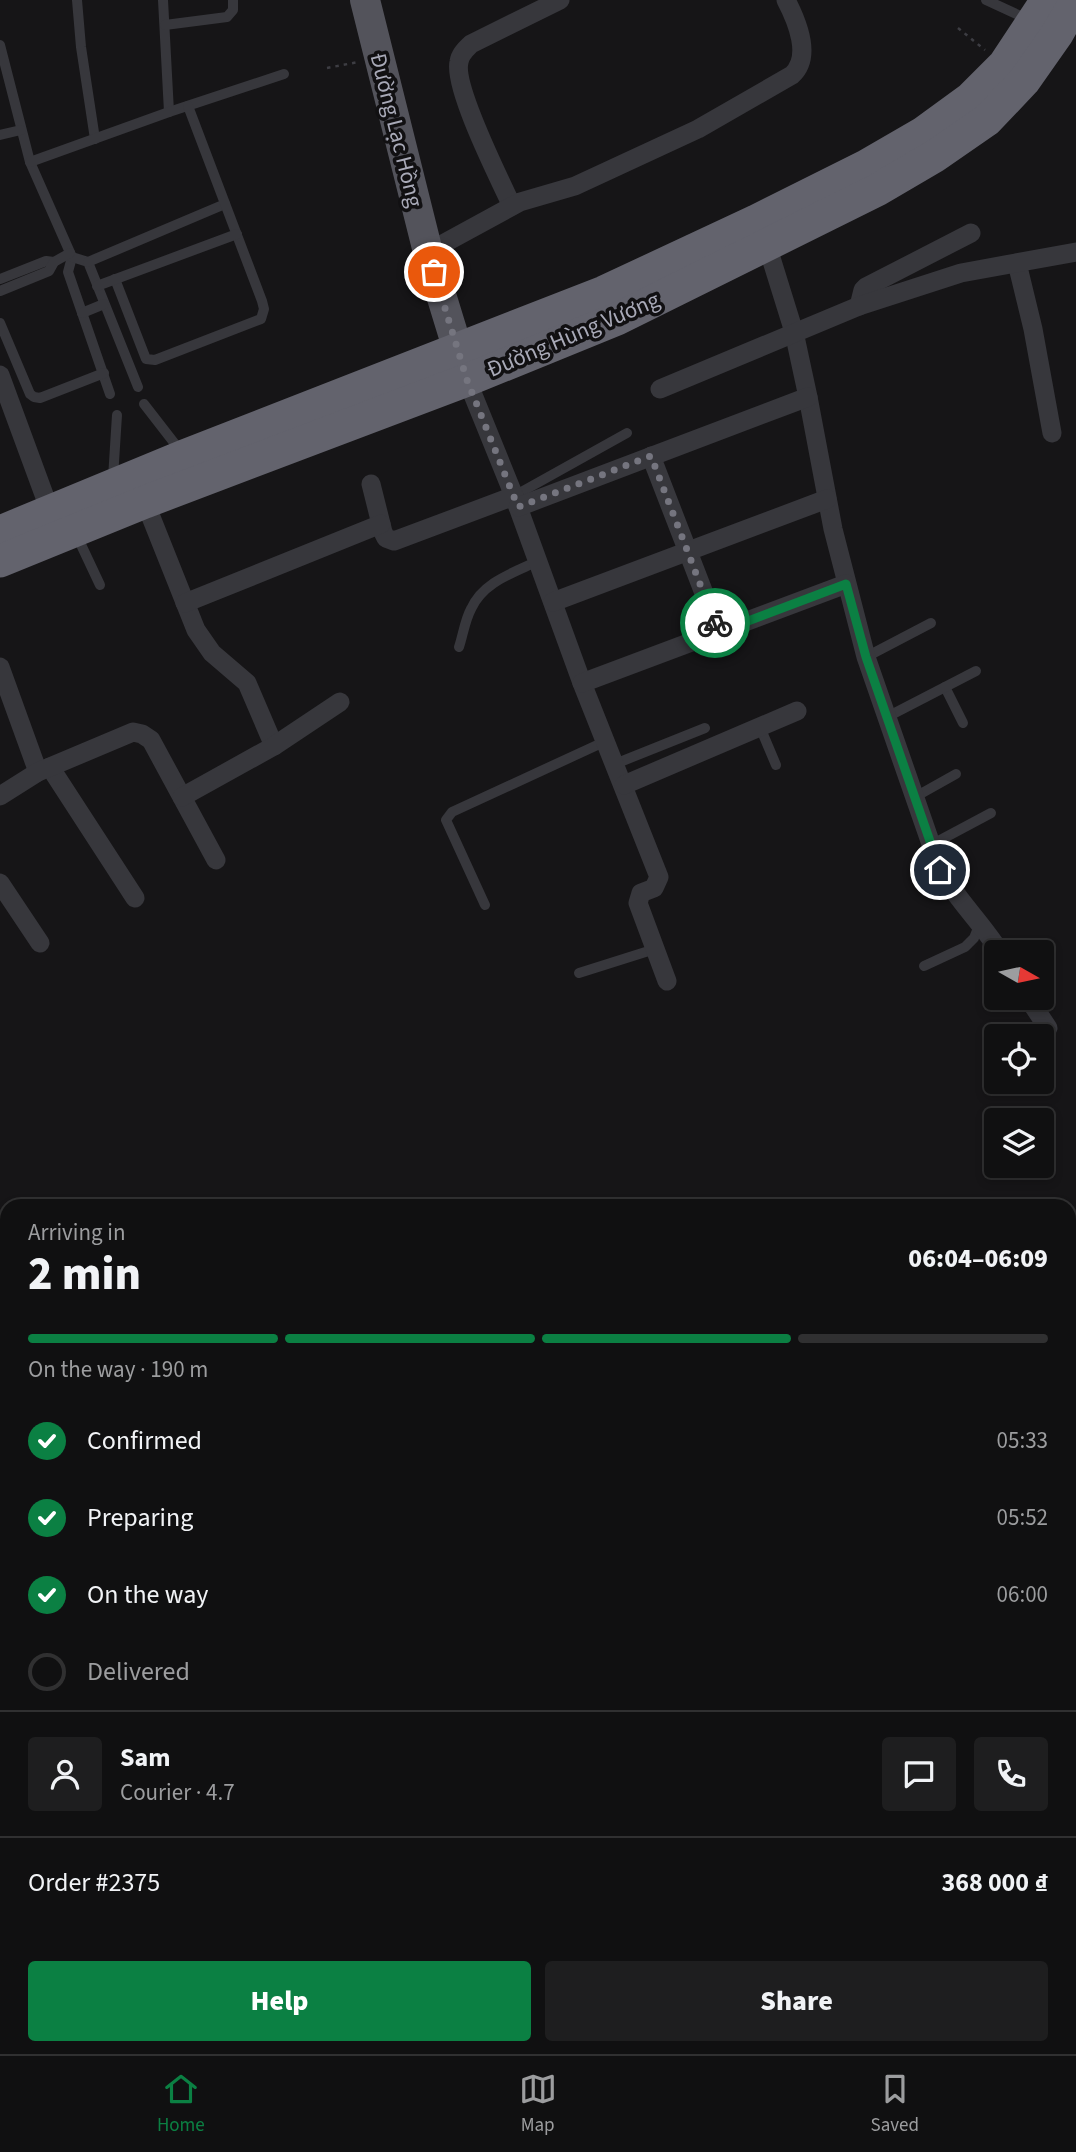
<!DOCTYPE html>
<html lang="en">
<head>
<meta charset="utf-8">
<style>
  body { margin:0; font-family:"Source Sans 3",sans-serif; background:#1e1e1f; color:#f1f3f6; height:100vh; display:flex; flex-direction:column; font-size:26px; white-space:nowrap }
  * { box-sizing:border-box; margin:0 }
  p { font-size:23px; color:#9c9d9f }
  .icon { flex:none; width:38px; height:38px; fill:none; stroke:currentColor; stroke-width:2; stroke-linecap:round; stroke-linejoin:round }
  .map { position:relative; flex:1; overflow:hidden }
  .drawer { position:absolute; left:0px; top:1199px; width:1076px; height:856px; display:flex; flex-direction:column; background:#101011; border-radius:21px 21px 0 0; box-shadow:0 4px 10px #0003,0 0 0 2px #303031 }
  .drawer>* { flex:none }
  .needle { width:46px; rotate:99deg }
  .tools { position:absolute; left:984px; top:940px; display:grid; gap:14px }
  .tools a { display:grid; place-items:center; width:70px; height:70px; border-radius:7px; background:#101011; box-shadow:0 4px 10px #0003,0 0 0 2px #303031; font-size:35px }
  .pin { position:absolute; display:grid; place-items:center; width:60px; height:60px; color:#fff; margin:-30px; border:4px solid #fff; border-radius:50%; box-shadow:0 2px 7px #0007 }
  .courier { position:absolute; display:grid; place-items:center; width:70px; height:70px; margin:-35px; border:5px solid #0b8043; border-radius:50%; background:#fff; color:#222; box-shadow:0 2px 9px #0007 }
  .overview em { font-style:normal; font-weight:800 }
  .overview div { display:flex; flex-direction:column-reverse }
  .overview { display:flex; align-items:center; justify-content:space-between; height:119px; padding:0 28px }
  h1 { font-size:46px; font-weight:800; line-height:52px }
  .bar { display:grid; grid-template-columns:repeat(4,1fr); gap:10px 7px; align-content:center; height:84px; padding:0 28px }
  .bar i { height:9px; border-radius:5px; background:#303031 }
  .bar .current { background:#0b8043 }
  .bar p { grid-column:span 4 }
  .line { display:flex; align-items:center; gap:18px; padding:0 28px; border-top:2px solid #303031 }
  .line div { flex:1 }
  .round { display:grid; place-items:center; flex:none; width:74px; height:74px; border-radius:7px; background:#1e1e1f }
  ol { padding:0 28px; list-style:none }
  li { display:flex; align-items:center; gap:21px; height:77px }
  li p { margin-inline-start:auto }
  li .icon { padding:7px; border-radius:50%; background:#0b8043; color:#fff; stroke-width:4 }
  li:last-child { color:#9c9d9f }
  li i { width:38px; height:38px; border:4px solid #303031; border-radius:50% }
  .action { display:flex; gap:14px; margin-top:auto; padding:14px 28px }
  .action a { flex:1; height:80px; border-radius:7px; background:#0b8043; color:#fff; font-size:28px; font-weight:800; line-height:80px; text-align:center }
  .action a+a { background:#1e1e1f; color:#f1f3f6 }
  .tab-bar { display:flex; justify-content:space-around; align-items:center; height:98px; border-top:2px solid #303031; background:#101011; font-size:19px; color:#9c9d9f }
  .tab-bar a { display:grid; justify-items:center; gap:4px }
  .tab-bar .current { color:#0b8043 }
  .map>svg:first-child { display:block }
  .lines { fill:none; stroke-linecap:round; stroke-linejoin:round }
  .path { stroke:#3d3d43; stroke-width:2.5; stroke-dasharray:3.5 5; stroke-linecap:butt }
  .lane { stroke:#37373c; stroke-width:10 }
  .street { stroke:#37373c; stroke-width:19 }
  .primary { stroke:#53535b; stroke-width:30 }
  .highway { stroke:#63636d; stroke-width:33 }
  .done { stroke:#75757f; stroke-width:7; stroke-dasharray:0 12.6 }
  .route { stroke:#0b8043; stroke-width:9 }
  .labels { text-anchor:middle; stroke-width:7; stroke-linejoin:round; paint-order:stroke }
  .street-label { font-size:23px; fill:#a8a9b7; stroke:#111012 }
</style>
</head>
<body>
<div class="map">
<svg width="1076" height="2054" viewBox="0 0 1076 2054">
  <rect width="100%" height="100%" fill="#161517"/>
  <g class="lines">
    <g class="path">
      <path d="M958,28L985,50"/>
      <path d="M327,68L358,62"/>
    </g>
    <g class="lane">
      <path d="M77,0L81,47L95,139"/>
      <path d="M163,0L169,112"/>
      <path d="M986,0L1027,19"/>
      <path d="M165,25L227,17L233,10V0"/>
      <path d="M0,45L30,162L72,257L68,272L110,394"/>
      <path d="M0,135L21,130"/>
      <path d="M30,162L169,112L284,74"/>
      <path d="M72,257L88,262L138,387"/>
      <path d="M88,262L225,204"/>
      <path d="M0,279L46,261L54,262"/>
      <path d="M115,279L146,359L155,360L261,319L264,309L262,301L188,106"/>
      <path d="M97,286L237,234"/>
      <path d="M0,291L49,271L54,262L70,253"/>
      <path d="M82,313L104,304"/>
      <path d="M0,323L30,394L34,397L40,398L104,373"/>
      <path d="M144,404L182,453"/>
      <path d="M113,478L117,415"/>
      <path d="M514,496L627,433"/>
      <path d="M76,534L100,585"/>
      <path d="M459,647C463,635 465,620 471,609C483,582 513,573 538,561"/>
      <path d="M866,657L931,623"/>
      <path d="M945,687L963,723"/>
      <path d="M887,717L976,671"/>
      <path d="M760,727L776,765"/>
      <path d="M615,764L705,728"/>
      <path d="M915,797L956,774"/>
      <path d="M931,845L991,813"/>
      <path d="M485,905L446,820L452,812L606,741"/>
      <path d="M924,966L965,947L974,938L980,923"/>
      <path d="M579,973L655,949"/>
      <path d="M1069,1398L1076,1397"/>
    </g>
    <g class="street">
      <path d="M512,206C499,178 453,87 459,62C460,54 466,49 471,44L560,0"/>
      <path d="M767,245L794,332L808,397L833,529L866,657L940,870C957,900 982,923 1000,952"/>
      <path d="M428,252L520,202L575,186L698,129L792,75C812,57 797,21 786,0"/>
      <path d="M1017,263L1033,329L1052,433"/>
      <path d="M859,306L863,290L866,287L971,233"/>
      <path d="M0,375L53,519"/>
      <path d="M467,380L514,496L582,683L659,877L654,888L641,893L638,903L667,981"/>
      <path d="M660,389L859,306L961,273L1076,252"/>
      <path d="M651,456L719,632"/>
      <path d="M371,484L383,532L386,538L394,541L514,496"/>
      <path d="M145,502L196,630L212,653L247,683L274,746"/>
      <path d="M518,507L808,397"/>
      <path d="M553,602L827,499"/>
      <path d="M185,603L381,524"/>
      <path d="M0,667L38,772"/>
      <path d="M582,683L846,584"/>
      <path d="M50,767L135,898"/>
      <path d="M624,785L797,711"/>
      <path d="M0,796L38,772L133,732L142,734L151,740L216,860"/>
      <path d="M182,797L274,746L340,702"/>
      <path d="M0,883L40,943"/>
      <path d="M1028,998L1048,1028"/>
      <path d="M0,1612L7,1606"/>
      <path d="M0,1644L7,1655"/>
      <path d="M1069,1781H1076"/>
      <path d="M554,2048L556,2054"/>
      <path d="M601,2048V2054"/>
      <path d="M3,2054L7,2021"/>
    </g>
    <path class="primary" d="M365,0L428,252L465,373"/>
    <g class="highway">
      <path d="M0,532L184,456L604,292L756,221L866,166L923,133L971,98L1004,65L1047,0"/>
      <path d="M0,561L145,502L467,380L617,319L877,190L935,156L987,120L1024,81L1057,34L1076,1"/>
    </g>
  </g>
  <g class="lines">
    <path class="done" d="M434,272L467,380L518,507L651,456L715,623"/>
    <path class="route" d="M715,623L719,632L846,584L866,657L940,870"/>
  </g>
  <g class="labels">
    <g class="street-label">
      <text transform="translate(397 130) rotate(76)" y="8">Đường Lạc Hồng</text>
      <text transform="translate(573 334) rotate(-23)" y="8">Đường Hùng Vương</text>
    </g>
  </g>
</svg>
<div class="tools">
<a><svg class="needle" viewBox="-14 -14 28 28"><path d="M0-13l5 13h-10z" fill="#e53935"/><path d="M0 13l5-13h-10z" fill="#9c9d9f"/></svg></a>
<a><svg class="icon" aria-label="locate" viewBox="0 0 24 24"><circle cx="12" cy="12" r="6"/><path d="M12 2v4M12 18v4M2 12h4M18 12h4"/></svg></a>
<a><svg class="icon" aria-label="layers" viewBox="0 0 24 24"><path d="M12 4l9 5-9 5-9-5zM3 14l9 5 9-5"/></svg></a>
</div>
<div class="pin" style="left:434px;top:272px;background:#ea580c"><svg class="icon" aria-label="bag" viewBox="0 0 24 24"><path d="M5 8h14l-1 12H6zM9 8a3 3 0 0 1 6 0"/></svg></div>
<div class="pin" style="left:940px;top:870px;background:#1f2937"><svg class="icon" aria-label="home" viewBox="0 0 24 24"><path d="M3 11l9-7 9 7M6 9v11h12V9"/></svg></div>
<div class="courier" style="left:715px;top:623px"><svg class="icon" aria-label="bike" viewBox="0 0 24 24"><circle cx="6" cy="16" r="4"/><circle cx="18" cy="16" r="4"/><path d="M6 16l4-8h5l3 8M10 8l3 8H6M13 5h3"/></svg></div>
<section class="drawer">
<div class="overview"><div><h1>2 min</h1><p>Arriving in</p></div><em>06:04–06:09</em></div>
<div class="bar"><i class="current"></i><i class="current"></i><i class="current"></i><i></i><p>On the way · 190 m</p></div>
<ol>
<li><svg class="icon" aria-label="check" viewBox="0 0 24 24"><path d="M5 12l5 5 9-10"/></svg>Confirmed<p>05:33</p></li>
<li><svg class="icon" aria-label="check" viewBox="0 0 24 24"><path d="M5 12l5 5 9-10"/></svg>Preparing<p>05:52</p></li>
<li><svg class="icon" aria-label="check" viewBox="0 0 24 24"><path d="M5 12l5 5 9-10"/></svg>On the way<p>06:00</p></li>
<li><i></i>Delivered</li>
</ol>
<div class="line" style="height:126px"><a class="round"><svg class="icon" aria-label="person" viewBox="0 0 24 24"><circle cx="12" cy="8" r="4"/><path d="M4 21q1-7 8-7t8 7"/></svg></a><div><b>Sam</b><p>Courier · 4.7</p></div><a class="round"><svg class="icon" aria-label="chat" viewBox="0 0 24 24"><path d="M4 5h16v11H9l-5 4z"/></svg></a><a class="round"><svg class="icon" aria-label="phone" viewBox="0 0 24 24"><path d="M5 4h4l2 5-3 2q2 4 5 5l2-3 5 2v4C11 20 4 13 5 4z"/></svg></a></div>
<div class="line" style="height:91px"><div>Order #2375</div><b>368 000 ₫</b></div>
<div class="action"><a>Help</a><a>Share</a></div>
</section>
</div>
<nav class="tab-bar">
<a class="current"><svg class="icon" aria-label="home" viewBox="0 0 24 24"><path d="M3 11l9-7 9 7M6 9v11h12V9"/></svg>Home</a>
<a><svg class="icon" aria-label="map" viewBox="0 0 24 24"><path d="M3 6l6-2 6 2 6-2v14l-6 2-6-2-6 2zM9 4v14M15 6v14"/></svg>Map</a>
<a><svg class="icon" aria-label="saved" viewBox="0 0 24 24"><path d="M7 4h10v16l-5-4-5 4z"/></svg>Saved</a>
</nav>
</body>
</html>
